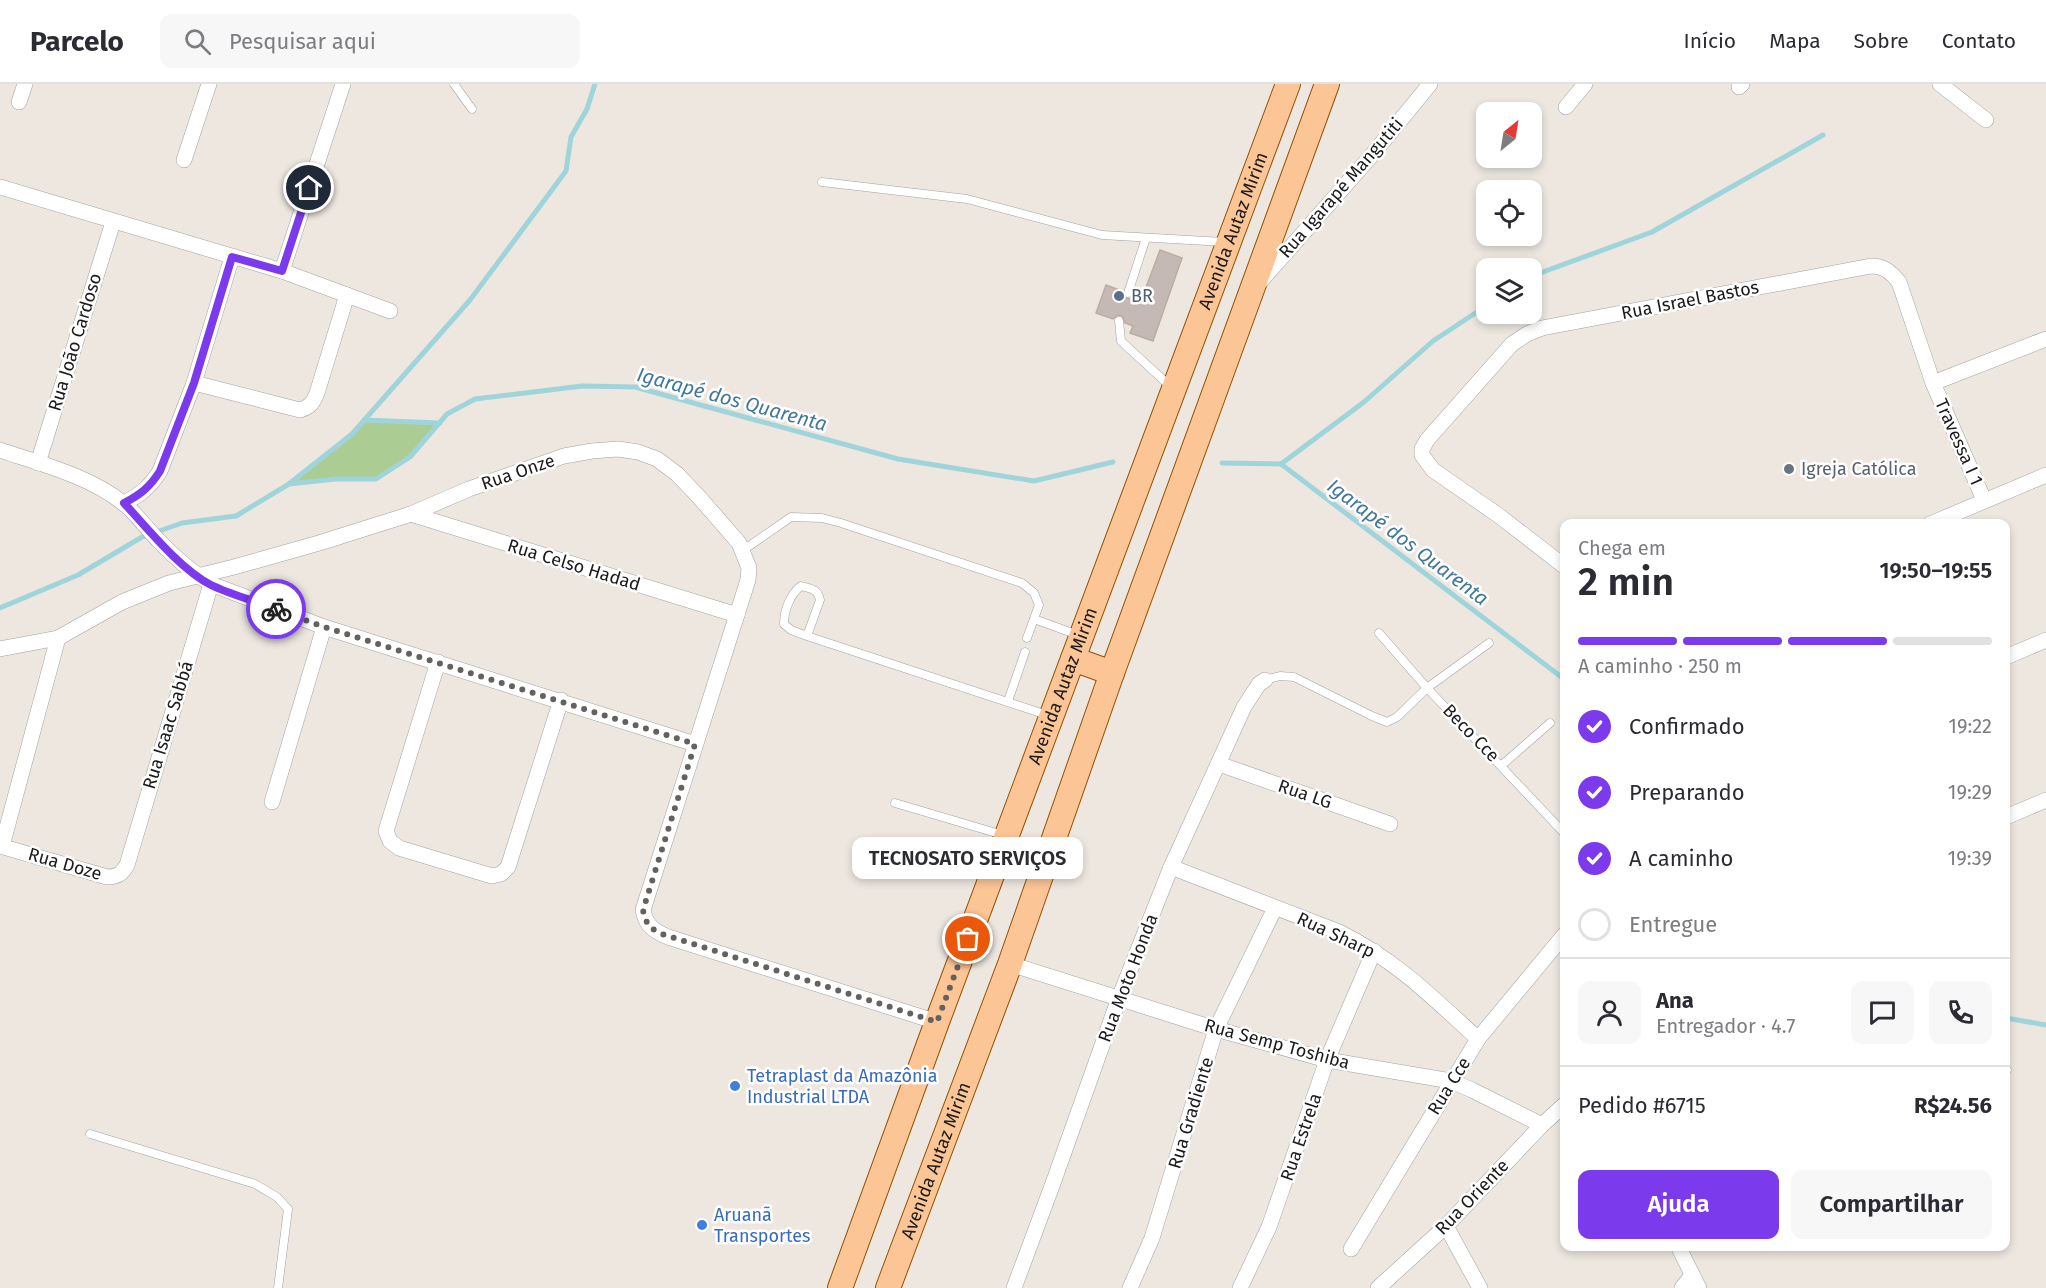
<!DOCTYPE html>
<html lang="pt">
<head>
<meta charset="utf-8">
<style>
  body { margin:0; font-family:"Fira Sans",sans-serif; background:#f7f7f7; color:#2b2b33; height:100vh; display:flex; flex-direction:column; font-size:22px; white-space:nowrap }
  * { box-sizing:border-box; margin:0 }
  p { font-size:20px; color:#7c7c81 }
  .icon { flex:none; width:33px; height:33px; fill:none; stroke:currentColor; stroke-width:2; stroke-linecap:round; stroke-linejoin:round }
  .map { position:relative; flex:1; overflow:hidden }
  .sheet { position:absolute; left:1560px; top:435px; width:450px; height:732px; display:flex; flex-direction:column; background:#fff; border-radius:12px; box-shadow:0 3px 9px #0003 }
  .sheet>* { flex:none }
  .needle { width:39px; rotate:30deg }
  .controls { position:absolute; left:1476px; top:18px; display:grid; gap:12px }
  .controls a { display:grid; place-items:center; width:66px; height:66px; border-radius:12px; background:#fff; box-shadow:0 3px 9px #0003; font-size:30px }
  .pin { position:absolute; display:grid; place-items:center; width:51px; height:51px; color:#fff; margin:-26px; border:3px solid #fff; border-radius:50%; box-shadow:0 2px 6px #0007 }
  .courier { position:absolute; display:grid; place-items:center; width:60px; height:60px; margin:-30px; border:4px solid #7c3aed; border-radius:50%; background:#fff; color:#222; box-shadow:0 2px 8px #0007 }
  .bubble { position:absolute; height:42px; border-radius:12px; background:#fff; box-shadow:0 3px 9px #0003; font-size:20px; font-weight:600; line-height:42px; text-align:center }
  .head em { font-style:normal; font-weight:600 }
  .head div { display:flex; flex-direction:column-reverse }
  .head { display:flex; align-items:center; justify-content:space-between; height:102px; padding:0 18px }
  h1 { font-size:39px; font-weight:600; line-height:45px }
  .bar { display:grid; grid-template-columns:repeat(4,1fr); gap:9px 6px; align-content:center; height:72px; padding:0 18px }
  .bar i { height:8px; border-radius:4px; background:#e1e1e2 }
  .bar .on { background:#7c3aed }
  .bar p { grid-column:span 4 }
  .line { display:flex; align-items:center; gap:15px; padding:0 18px; border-top:2px solid #e1e1e2 }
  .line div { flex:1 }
  .round { display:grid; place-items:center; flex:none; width:63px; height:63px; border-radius:12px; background:#f7f7f7 }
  ol { padding:0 18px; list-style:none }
  li { display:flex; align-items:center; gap:18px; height:66px }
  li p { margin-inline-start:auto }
  li .icon { padding:6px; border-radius:50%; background:#7c3aed; color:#fff; stroke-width:4 }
  li:last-child { color:#7c7c81 }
  li i { width:33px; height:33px; border:3px solid #e1e1e2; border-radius:50% }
  .primary-button { display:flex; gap:12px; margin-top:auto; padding:12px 18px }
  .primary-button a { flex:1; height:69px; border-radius:12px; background:#7c3aed; color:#fff; font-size:24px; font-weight:600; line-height:69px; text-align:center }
  .primary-button a+a { background:#f7f7f7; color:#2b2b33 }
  header { display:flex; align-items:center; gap:36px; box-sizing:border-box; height:84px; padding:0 30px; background:#fff; border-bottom:2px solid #e1e1e2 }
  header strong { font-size:28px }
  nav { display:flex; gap:33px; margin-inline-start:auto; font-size:21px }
  .search { width:420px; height:54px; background:#f7f7f7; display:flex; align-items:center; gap:15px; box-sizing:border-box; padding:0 21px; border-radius:12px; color:#7c7c81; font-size:22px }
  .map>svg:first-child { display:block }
  .forest { fill:#abcd94 }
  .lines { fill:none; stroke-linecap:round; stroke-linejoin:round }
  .stream { stroke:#a0d4db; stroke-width:5 }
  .building { fill:#c4b9b4; stroke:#beaca3; stroke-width:1.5 }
  .service-casing { stroke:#a2a2a2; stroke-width:9 }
  .minor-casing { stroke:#a2a2a2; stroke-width:16 }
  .primary-casing { stroke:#925200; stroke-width:26 }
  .service { stroke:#fff; stroke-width:8 }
  .minor { stroke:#fff; stroke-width:15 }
  .primary { stroke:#fcc596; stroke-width:24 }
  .done { stroke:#646260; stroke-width:6; stroke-dasharray:0 10.8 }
  .route { stroke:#7c3aed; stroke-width:8 }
  .service-dot { fill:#5c6f8a; stroke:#fff; stroke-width:2 }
  .worship-dot { fill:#6b7280; stroke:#fff; stroke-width:2 }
  .shop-dot { fill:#3f7fe0; stroke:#fff; stroke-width:2 }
  .labels { text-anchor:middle; stroke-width:5; stroke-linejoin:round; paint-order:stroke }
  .street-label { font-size:18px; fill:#1b1b1b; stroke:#fff }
  .service-label { font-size:18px; fill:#4e5e75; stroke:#fff; text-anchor:start }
  .worship-label { font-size:18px; fill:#5b616d; stroke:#fff; text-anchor:start }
  .shop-label { font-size:18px; fill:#366cbe; stroke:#fff; text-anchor:start }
  .water-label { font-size:20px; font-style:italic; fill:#42789b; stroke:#fff }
</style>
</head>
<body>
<header>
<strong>Parcelo</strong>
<div class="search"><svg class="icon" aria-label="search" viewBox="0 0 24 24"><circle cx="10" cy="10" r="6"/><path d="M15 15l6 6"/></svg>Pesquisar aqui</div>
<nav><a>Início</a><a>Mapa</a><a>Sobre</a><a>Contato</a></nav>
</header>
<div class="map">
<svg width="2046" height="1204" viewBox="0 0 2046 1204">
  <rect width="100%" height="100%" fill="#ede7e0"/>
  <path class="forest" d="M364,336L440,339L410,373L376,395H335L289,400L352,350Z"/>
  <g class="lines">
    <g class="stream">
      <path d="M1532,192L1652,148L1823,51"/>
      <path d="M364,336L440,339"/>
      <path d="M1222,379L1281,380L1564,595"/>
      <path d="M1281,380L1364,318L1433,257L1486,222"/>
      <path d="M290,399L352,350L470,216L566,87L571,53L587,25L595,0"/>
      <path d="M0,524L78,491L142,453L182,439L236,432L289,400L336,395H376L410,373L447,330L475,315L525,309L582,302L635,303L898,375L1034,397L1113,378"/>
      <path d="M2006,934L2046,941"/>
    </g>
  </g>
  <path class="building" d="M1160,166L1182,174L1153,257L1130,249L1133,242L1125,239L1122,232L1118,231L1113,235L1096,229L1106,201L1122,207V211L1126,214L1130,215L1134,211L1142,214Z"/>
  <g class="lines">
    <g class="service-casing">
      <g id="service">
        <path d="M454,0L472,25"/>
        <path d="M822,98L967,115L1102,151L1224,158"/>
        <path d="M1128,209L1146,154"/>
        <path d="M1119,237L1121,257L1171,303"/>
        <path d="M742,467L791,433L822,434L841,439L1022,499L1034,509L1039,521L1027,554"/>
        <path d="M1034,535L1078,551"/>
        <path d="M1379,549L1427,604L1564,749"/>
        <path d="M807,552L820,516C818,505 811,505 801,502C790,510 784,527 784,540L791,546L807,552L1047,631"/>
        <path d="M1265,596L1280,592L1294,593L1372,632L1387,638L1397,633L1427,604L1489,559"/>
        <path d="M1008,617L1025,568"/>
        <path d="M1502,681L1550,639"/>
        <path d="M895,719L1003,751"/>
        <path d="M2006,987L2007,986"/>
        <path d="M90,1050L255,1100L277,1113L288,1125L278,1204"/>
      </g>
    </g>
    <g class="minor-casing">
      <g id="minor">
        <path d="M1940,0L1986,36"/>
        <path d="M1739,3L1742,0"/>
        <path d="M19,18L25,0"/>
        <path d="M1566,23L1585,0"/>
        <path d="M184,76L209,0"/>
        <path d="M0,103L282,187L390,227"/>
        <path d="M282,187L343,0"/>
        <path d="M1260,198L1372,71L1430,0"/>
        <path d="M194,299L300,326C310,323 313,319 317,309L347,211"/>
        <path d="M1933,299L2046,255"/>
        <path d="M0,366C41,380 89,392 123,419C136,429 146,444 158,456C173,472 192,488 211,500L324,543L695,660"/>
        <path d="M38,379L113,138"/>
        <path d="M124,419C140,411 150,403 160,387L194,299L232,173"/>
        <path d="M411,430L737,531"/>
        <path d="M1930,440L2046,391"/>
        <path d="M1564,482L1498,431L1433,386L1422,371V365L1427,356L1512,260L1527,250L1542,244L1871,182C1884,182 1891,188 1899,198L1933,299L1984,416"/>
        <path d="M0,565L58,554L122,518L169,499L234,483L319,459L411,430L469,405L564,372L592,367L618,365L638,368L657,375L677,390L698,412L739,459L749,484L748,496L643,826C646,842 654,847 668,853L937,938"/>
        <path d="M2006,573L2046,556"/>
        <path d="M438,578L386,747L390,757L399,764L492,792L501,790L508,783L561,616"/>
        <path d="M1219,680L1390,740"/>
        <path d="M272,718L324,543"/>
        <path d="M2006,733L2046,716"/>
        <path d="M0,762L107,793C117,793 122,790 127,781L211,500"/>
        <path d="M2,762L58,554"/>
        <path d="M1171,783L1339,848C1397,877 1431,912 1478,955"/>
        <path d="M1010,880L1216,945L1327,976L1451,997L1472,1006L1542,1041"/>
        <path d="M1446,1142L1480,1204"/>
        <path d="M1678,1162L1699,1204"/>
        <path d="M1351,1165L1478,955L1564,851"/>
        <path d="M1014,1204L1052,1102L1119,914L1171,783L1244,623L1259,600L1265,596"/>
        <path d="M1130,1204L1152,1154L1216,945L1275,824"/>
        <path d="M1240,1204L1269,1143L1327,976L1374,867"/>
        <path d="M1378,1204L1446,1142L1542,1041L1564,1021"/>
        <path d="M1682,1204L1692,1191"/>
      </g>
    </g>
    <g class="primary-casing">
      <g id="primary">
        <path d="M1073,575L1112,589"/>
        <path id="s1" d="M840,1204L937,938L1288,0"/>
        <path id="s2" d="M888,1204L1010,880L1112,589L1327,0"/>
      </g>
    </g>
    <use href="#service" class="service"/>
    <use href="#minor" class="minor"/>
    <use href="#primary" class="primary"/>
  </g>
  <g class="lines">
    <path class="done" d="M276,525L324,543L695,660L643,826C645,838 649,843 659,849L937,938L968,855"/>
    <path class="route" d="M276,525C255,517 232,511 211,501C181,486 147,444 124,419C140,411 150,403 160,387L194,299L232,173L282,187L309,104"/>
  </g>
  <circle class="service-dot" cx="1119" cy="212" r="6"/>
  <circle class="worship-dot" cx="1789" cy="385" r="6"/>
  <g class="shop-dot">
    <circle cx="735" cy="1002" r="6"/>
    <circle cx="702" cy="1141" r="6"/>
  </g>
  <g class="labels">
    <g class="street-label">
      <text transform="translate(1341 104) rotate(-49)" y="6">Rua Igarapé Mangutiti</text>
      <text dy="6" stroke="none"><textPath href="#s1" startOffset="1128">Avenida Autaz Mirim</textPath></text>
      <text transform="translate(1690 216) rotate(-11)" y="6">Rua Israel Bastos</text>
      <text transform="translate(75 258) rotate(-73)" y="6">Rua João Cardoso</text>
      <text transform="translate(1959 358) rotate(66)" y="6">Travessa I 1</text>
      <text transform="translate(518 388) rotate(-19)" y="6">Rua Onze</text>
      <text transform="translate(574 481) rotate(17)" y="6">Rua Celso Hadad</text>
      <text dy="6" stroke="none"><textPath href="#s1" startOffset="642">Avenida Autaz Mirim</textPath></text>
      <text transform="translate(168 641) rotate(-73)" y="6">Rua Isaac Sabbá</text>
      <text transform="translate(1471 649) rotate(46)" y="6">Beco Cce</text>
      <text transform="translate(1305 710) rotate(19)" y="6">Rua LG</text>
      <text transform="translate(65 780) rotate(16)" y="6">Rua Doze</text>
      <text transform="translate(1336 851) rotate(25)" y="6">Rua Sharp</text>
      <text transform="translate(1128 894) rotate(-69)" y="6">Rua Moto Honda</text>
      <text transform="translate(1277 960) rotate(15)" y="6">Rua Semp Toshiba</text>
      <text transform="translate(1449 1002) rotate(-58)" y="6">Rua Cce</text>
      <text transform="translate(1191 1029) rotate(-73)" y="6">Rua Gradiente</text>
      <text transform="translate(1301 1053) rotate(-71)" y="6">Rua Estrela</text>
      <text dy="6" stroke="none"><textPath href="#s2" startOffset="136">Avenida Autaz Mirim</textPath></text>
      <text transform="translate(1472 1113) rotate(-46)" y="6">Rua Oriente</text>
    </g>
    <g class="service-label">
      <text x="1131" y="218">BR</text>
    </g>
    <g class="worship-label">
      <text x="1801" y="391">Igreja Católica</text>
    </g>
    <g class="shop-label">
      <text x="747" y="998">Tetraplast da Amazônia<tspan x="747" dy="21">Industrial LTDA</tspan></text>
      <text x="714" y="1137">Aruanã<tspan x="714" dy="21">Transportes</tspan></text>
    </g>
    <g class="water-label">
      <text transform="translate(732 315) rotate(15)" y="7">Igarapé dos Quarenta</text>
      <text transform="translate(1408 458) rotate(37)" y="7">Igarapé dos Quarenta</text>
    </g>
  </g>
</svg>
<div class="controls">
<a><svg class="needle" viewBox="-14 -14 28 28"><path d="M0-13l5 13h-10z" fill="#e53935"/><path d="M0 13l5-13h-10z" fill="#7c7c81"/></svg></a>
<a><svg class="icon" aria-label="locate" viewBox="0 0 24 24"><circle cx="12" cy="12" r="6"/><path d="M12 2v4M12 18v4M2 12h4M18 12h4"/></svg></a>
<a><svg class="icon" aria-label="layers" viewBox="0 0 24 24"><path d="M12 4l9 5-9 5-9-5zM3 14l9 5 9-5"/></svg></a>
</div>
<div class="pin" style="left:968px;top:855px;background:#ea580c"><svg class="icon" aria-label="bag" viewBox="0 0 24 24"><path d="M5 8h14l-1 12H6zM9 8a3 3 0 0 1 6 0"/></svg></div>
<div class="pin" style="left:309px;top:104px;background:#1f2937"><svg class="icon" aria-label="home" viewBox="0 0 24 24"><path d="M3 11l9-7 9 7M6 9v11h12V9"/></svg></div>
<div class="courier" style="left:276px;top:525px"><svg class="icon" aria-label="bike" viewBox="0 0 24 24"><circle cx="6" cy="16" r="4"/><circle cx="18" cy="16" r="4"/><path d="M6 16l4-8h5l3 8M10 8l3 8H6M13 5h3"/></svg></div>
<div class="bubble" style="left:852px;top:753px;width:231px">TECNOSATO SERVIÇOS</div>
<section class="sheet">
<div class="head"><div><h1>2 min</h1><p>Chega em</p></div><em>19:50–19:55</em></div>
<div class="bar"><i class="on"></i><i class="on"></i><i class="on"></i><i></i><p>A caminho · 250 m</p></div>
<ol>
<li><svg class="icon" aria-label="check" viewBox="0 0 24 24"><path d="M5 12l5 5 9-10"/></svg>Confirmado<p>19:22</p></li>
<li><svg class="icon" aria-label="check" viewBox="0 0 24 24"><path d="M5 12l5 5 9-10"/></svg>Preparando<p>19:29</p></li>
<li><svg class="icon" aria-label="check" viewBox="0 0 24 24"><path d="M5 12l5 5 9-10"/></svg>A caminho<p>19:39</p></li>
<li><i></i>Entregue</li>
</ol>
<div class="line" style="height:108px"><a class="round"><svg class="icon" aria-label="person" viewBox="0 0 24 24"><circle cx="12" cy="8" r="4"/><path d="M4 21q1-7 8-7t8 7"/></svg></a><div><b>Ana</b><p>Entregador · 4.7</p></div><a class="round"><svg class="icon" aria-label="chat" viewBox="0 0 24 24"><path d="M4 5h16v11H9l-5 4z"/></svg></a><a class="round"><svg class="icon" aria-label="phone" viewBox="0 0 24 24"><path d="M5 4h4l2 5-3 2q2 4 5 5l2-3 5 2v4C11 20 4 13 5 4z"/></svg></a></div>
<div class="line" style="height:78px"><div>Pedido #6715</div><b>R$24.56</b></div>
<div class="primary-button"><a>Ajuda</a><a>Compartilhar</a></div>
</section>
</div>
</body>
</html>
